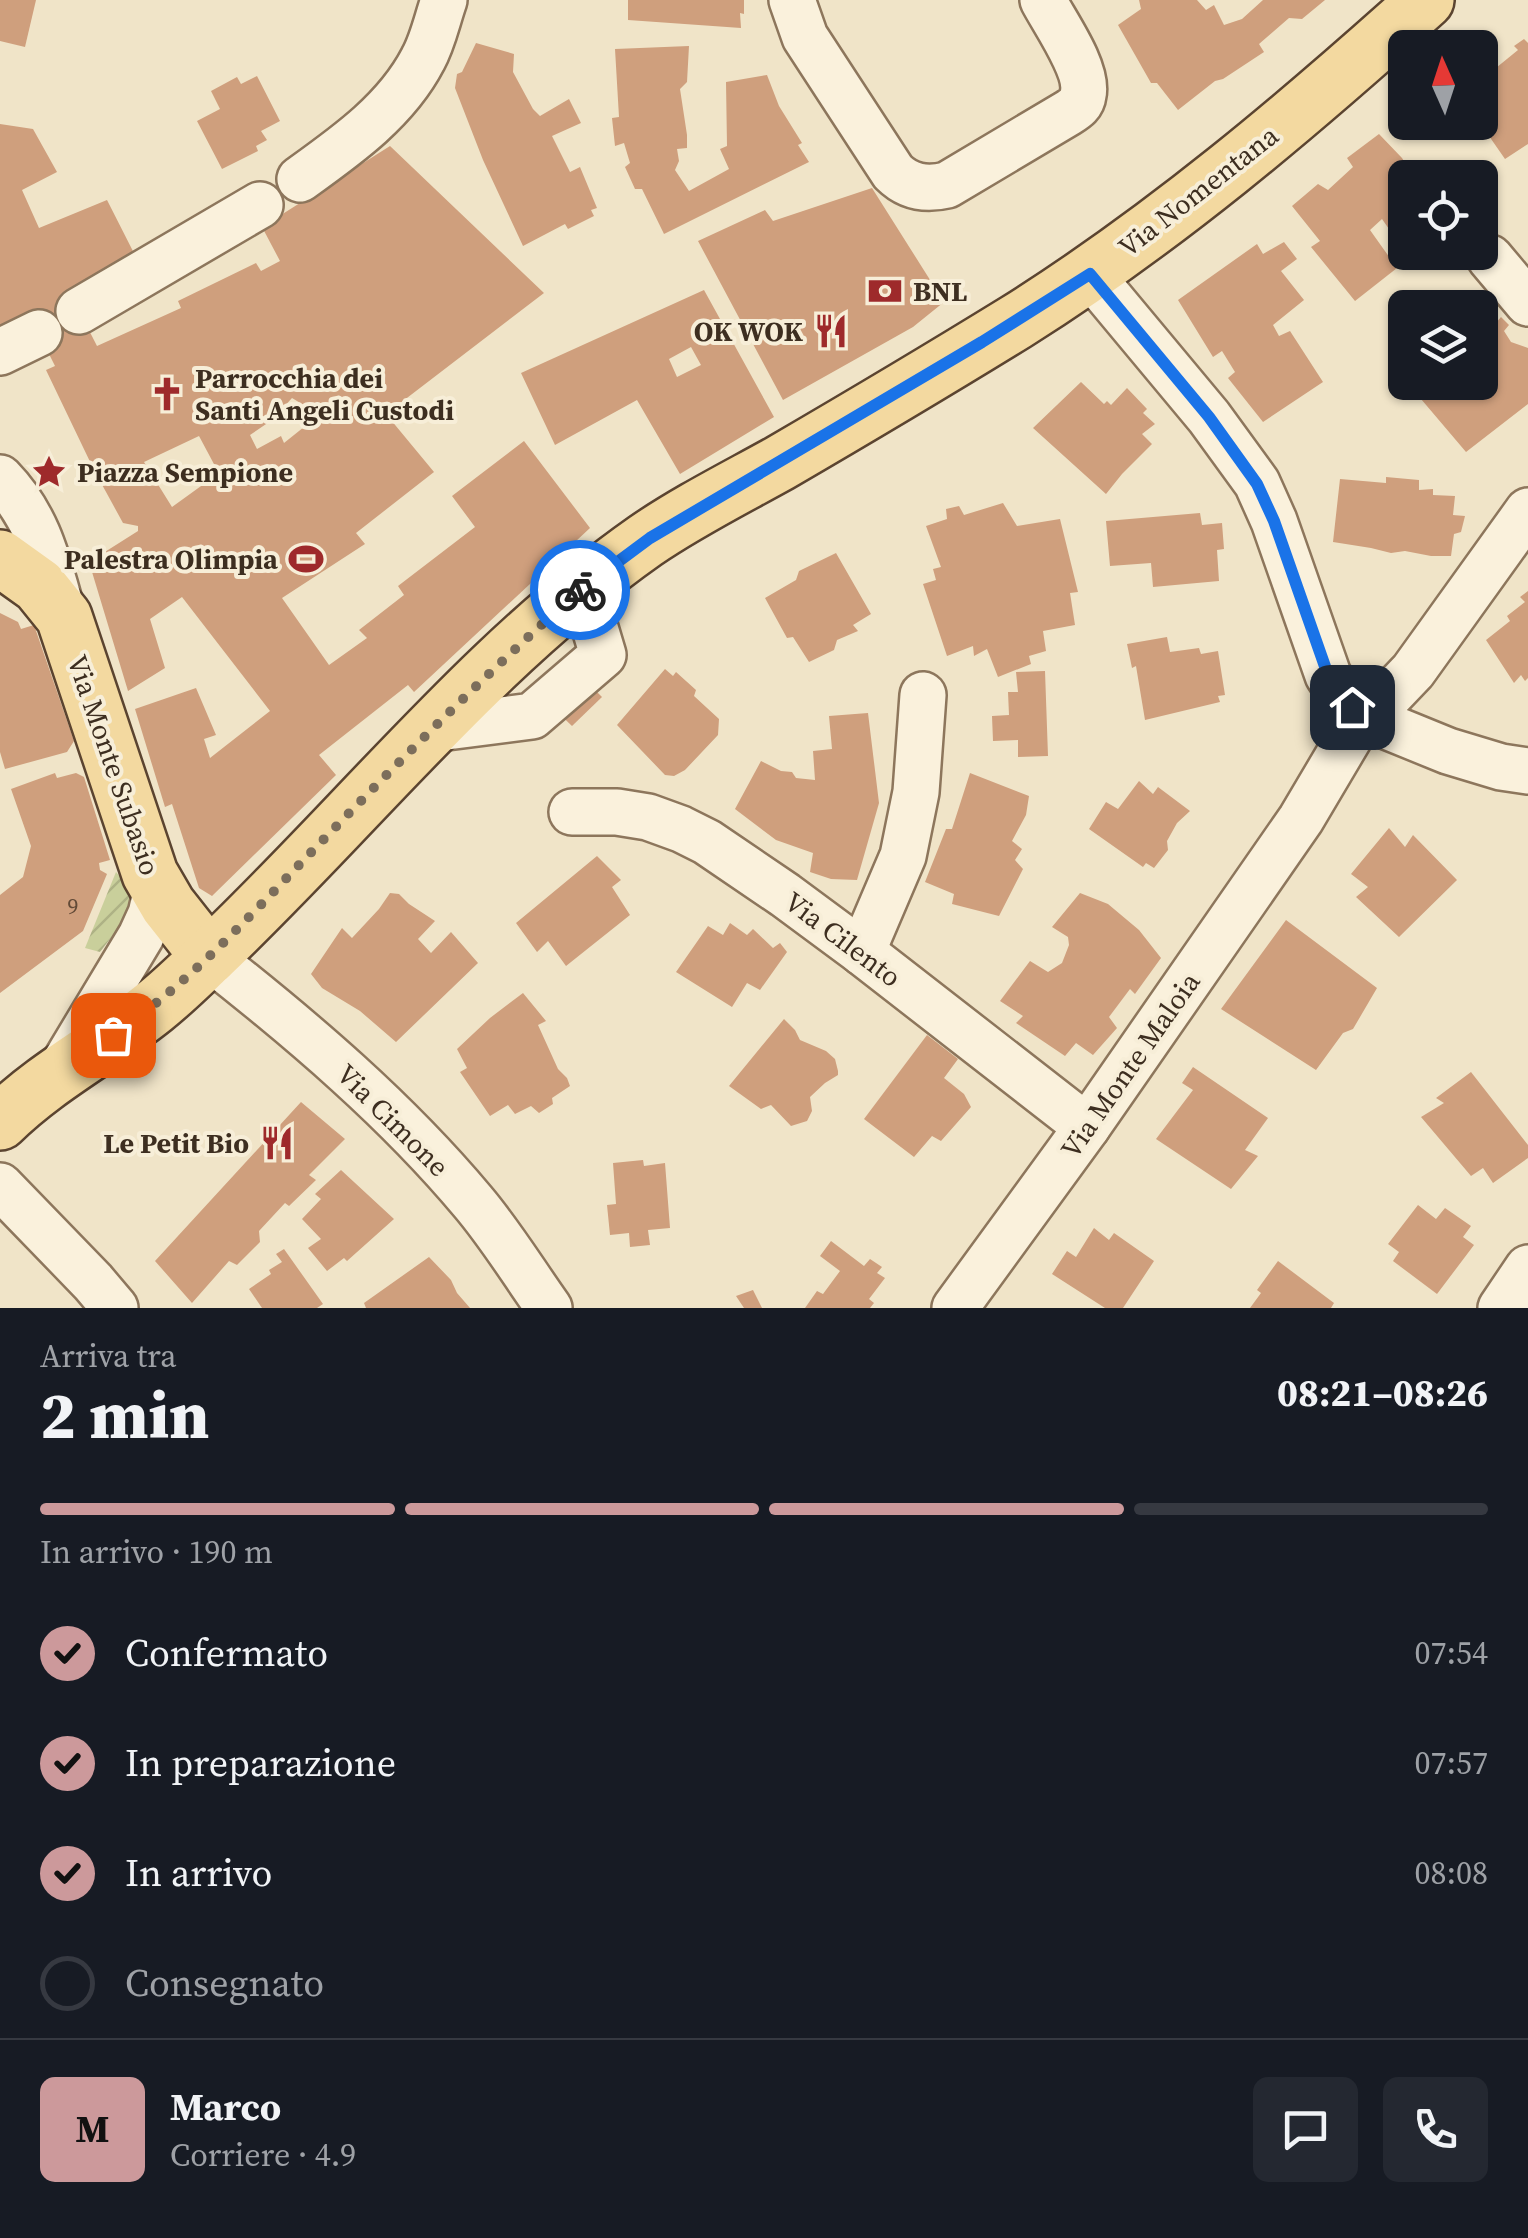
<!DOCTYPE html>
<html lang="it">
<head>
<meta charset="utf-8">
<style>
  body { margin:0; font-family:"Source Serif 4",serif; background:#242831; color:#f1f3f6; height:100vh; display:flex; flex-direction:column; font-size:38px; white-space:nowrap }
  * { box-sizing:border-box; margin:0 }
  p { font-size:32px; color:#9ea1a6 }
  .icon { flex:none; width:55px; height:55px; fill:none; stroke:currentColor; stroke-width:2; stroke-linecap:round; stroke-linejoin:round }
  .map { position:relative; height:1308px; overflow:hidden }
  .details { display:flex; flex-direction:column; background:#171b24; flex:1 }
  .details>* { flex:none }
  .needle { width:65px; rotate:357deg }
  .fabs { position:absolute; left:1388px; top:30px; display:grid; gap:20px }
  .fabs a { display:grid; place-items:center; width:110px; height:110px; border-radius:15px; background:#171b24; box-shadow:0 2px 8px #0004; font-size:50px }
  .pin { position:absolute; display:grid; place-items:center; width:85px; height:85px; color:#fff; margin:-42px; border-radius:20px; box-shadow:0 5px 15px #0006 }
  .courier { position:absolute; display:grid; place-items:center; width:100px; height:100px; margin:-50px; border:8px solid #1a73e8; border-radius:50%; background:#fff; color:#222; box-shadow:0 2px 12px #0007 }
  .headline em { font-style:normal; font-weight:800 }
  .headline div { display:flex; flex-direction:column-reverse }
  .headline { display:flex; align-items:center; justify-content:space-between; height:170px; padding:0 40px }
  h1 { font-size:65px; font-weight:800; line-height:75px }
  .bar { display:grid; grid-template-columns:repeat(4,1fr); gap:15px 10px; align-content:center; height:120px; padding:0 40px }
  .bar i { height:12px; border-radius:8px; background:#363941 }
  .bar .active { background:#cc999b }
  .bar p { grid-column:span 4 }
  .line { display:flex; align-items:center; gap:25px; padding:0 40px; border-top:2px solid #363941 }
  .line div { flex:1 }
  .round { display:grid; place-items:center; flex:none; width:105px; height:105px; border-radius:15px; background:#242831 }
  ol { padding:0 40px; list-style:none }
  li { display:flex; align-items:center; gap:30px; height:110px }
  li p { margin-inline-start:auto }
  li .icon { padding:10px; border-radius:50%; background:#cc999b; color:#111; stroke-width:4 }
  li:last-child { color:#9ea1a6 }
  li i { width:55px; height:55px; border:5px solid #363941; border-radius:50% }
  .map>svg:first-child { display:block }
  .garden { fill:url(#garden-furrows) }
  .building { fill:#cf9f7d; fill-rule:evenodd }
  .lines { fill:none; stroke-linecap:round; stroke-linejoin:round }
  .minor-casing { stroke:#8d765c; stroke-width:50 }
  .major-casing { stroke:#5b4430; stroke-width:60 }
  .minor { stroke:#faf1dc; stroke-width:45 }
  .major { stroke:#f3d9a0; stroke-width:55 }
  .done { stroke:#7c6e5b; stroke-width:10; stroke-dasharray:0 18 }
  .route { stroke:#1a73e8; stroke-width:12 }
  .labels { text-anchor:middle; stroke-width:8; stroke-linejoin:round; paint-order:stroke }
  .number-label { font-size:22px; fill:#624a37 }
  .street-label { font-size:28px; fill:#3d2e20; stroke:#f7eed8 }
  .poi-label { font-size:28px; font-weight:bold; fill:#3d2e20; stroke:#f7eed8; text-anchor:start }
</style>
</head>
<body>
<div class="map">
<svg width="1528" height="1308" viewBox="0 0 1528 1308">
  <defs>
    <pattern id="garden-furrows" width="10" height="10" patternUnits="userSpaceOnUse" patternTransform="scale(2.5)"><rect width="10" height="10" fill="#c9cf9b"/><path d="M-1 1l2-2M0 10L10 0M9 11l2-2" fill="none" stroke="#aeb285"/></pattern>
  </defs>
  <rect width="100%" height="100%" fill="#f0e4c8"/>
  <path class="garden" d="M116,872L140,900L100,952L85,948Z"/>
  <g class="building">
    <path d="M0,0H36L25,47L0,41Z"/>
    <path d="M628,0H744V14L740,13L741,28L628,20Z"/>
    <path d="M1139,0H1197L1206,10L1214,5L1224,25L1242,19L1263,0H1325L1302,19L1289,18L1259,44L1264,52L1223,79L1215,81L1178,110L1157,83H1151L1118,25L1141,9Z"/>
    <path d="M1524,39L1528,43V144L1505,159L1489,136L1492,132L1480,115V72L1488,66L1491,72L1518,50L1514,46Z"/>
    <path d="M476,43L514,54L513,72L533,109L540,116L569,99L581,123L552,136L570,172L580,167L597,208L591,210L594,216L568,229L565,224L523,246L483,160L455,88L457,74L462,72Z"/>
    <path d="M689,46L687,82L680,89L687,135V148L677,149L679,161L675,170L689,191L729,169L720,149L727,146L726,82L767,75L779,106L802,143L798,145L809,162L664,234L642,189H635L625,167L630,163L624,143L615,146L612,118L619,117L615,49Z"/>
    <path d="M257,76L280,121L261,131L267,140L256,146L258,151L222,169L197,121L220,109L211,91L237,77L241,84Z"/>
    <path d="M0,124L33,129L57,172L22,190L39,228L107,200L140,265L71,295L97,346L181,308L178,301L256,263L261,271L280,261L262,227L390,146L544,293L386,414L434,472L356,533L365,544L282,598L329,665L367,638L359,630L404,595L398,586L475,527L452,496L524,441L590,528L414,692L408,685L319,755L336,775L212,896L199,888L172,804L165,807L135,709L196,688L216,735L204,739L210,758L270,711L182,597L150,619L165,668L128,691L89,562L138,531V526L123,523L94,470L46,370L55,366L31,318L0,330ZM292,398L302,404L314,419L284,443L281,436L257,449L250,435L272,420ZM199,436L215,466L201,473L208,481L172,507L144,462Z"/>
    <path d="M1379,134L1402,158L1414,178H1405V252L1382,219L1370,230L1397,268L1355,301L1311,247L1320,241L1292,206L1318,184L1328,190L1353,167L1347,158Z"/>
    <path d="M872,188L944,302L913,327L783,400L698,241L765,210L773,221Z"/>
    <path d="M1284,242L1297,259L1281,271L1304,300L1273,325L1279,336L1290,331L1323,382L1263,422L1228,378L1235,372L1222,351L1213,357L1178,300L1257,244L1263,254Z"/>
    <path d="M704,290L774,417L680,474L637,400L555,445L521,373ZM691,347L701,365L677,377L669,359Z"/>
    <path d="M1501,317L1509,325L1504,331L1511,342L1528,348V404L1466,452L1421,399L1420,382H1480V334L1495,324Z"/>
    <path d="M1081,382L1104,404L1107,401L1111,405L1127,388L1147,409L1143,413L1155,424L1142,434L1152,444L1122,474L1106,494L1033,428Z"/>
    <path d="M1386,477L1419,480V490L1433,489V495L1455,496L1453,515L1465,516L1461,532L1454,534L1451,556H1431L1405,551L1391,553L1371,548L1333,542L1340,479L1386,483Z"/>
    <path d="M1003,503L1017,526L1060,519L1078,592L1070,593L1075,625L1043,631L1046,651L1029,656L1031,664L998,677L987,649L974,656L973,646L947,656L923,584L936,580L933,569L941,567L926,526L947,519L946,509L959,506L964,515Z"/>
    <path d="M1200,513L1202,525L1222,523L1224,549L1217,550L1219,581L1153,587L1151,563L1110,566L1106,521Z"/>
    <path d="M836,553L871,614L853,625L858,631L837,640L834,650L809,662L793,637L787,638L765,598L796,580L799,571Z"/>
    <path d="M1528,591V678L1525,681L1521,675L1514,683L1486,640L1510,621L1507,616L1525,602L1520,597Z"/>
    <path d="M0,613L18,622L21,629L34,625L74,741L67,752L5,769L0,752Z"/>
    <path d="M1167,637L1170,652L1199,648L1201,654L1218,651L1225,695L1218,696L1220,702L1145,720L1136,666L1132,668L1127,644Z"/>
    <path d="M572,667L602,697L572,726L542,697Z"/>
    <path d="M665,669L673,676L676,672L696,690L694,696L719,719L718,735L685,770L674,776L665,775L617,725Z"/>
    <path d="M1045,671L1048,756L1018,757V740L993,741L992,716L1009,715L1008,692H1018L1016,672Z"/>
    <path d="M868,713L879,803L857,880L831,879L810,872L813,853L776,840L735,809L761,761L781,771L792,772L796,778L815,780L813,751L832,749L829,716Z"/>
    <path d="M55,773L57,778L76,773L84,777L110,860L99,863L100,870L107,874L83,931L0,993V895L23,877L31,846L11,789Z"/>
    <path d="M970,773L1029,796L1026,815L1012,841L1022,849L1015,860L1023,869L999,916L952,904L954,894L925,882L946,829H952Z"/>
    <path d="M1139,781L1153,794L1158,787L1190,811L1177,823L1167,841L1168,850L1154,868L1146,863L1143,867L1089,829L1106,802L1118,809Z"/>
    <path d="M1389,828L1405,847L1413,835L1457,880L1399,937L1356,897L1368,887L1351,874Z"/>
    <path d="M597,856L621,880L612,887L630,915L566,966L548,941L537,952L516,923Z"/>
    <path d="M390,893L399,894L409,904L435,921L418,939L431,953L451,932L478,963L396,1042L360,1011L322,988L311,974L342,928L352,938L379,909Z"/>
    <path d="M1080,893L1108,904L1139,930L1161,958L1135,994L1130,989L1109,1017L1117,1028L1093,1055L1076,1043L1065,1056L1016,1023L1023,1016L1000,1001L1030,961L1048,972L1062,963L1069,945L1068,937L1052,927Z"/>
    <path d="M1286,920L1377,988L1353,1029L1343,1033L1316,1070L1221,1009Z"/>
    <path d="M730,923L747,935L753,929L773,948L780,943L787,952L760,990L747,983L732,1007L676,972L708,926L723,935Z"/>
    <path d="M523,993L546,1021L538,1025L558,1069L567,1078L570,1086L552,1098L553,1104L539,1113L531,1106L515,1114L508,1105L490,1116L460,1072L467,1068L457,1049L490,1018Z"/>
    <path d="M784,1019L795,1030L800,1040L826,1051L835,1059L838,1071V1075L825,1083L810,1097L812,1111L807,1121L791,1126L771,1105L761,1109L729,1086Z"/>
    <path d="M927,1035L958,1059L944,1078L964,1094L971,1107L941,1141L932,1136L914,1157L864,1119Z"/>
    <path d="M1193,1067L1268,1118L1245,1150L1258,1156L1231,1189L1156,1139L1193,1090L1182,1083Z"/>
    <path d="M1471,1072L1528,1145V1158L1493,1183L1483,1168L1471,1176L1421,1117L1444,1103L1436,1098Z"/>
    <path d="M301,1102L345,1139L309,1175L316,1180L289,1206L285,1203L259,1231L260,1242L237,1265L229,1261L192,1303L155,1261Z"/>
    <path d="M643,1160L644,1166L665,1163L670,1228L648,1230L650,1245L630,1247L629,1233L610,1235L607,1205L616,1204L613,1163Z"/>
    <path d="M341,1170L394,1219L347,1261L344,1258L327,1271L308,1248L321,1239L302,1219L321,1199L315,1194Z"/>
    <path d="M1418,1205L1436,1219L1445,1208L1471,1226L1463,1237L1474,1245L1437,1294L1393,1261L1399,1252L1388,1244Z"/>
    <path d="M1094,1228L1109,1240L1114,1233L1154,1261L1123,1308H1105L1052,1274L1067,1251L1076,1257Z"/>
    <path d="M831,1241L864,1266L870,1259L882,1267L877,1273L885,1278L869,1299L874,1303L870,1308H805L817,1291L823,1294L840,1271L820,1256Z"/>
    <path d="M284,1249L323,1304L317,1308H262L249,1289L271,1274L269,1270L282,1262L276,1254Z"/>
    <path d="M429,1257L451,1280L457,1293L470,1308H366L364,1303Z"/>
    <path d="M1278,1261L1334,1303L1331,1308H1250L1261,1293L1257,1290Z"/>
    <path d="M753,1290L762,1308H744L736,1296Z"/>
  </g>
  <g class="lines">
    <g class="minor-casing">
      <g id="minor">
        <path d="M792,0L805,37L893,172C908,187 926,190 947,185L1068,113C1076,108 1082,104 1083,95C1089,70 1055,23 1043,0"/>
        <path d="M300,179C346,146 396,111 423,59C433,41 437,20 444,0"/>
        <path d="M1490,258L1528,303"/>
        <path d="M1089,273L1209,417L1257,483L1274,521L1328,675L1343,698L1362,716L1448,751L1501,767L1528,771"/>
        <path d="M79,311L260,205"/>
        <path d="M0,352L39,333"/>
        <path d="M0,478C39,518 48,563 63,615"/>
        <path d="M431,729L532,716L603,655L583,588"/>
        <path d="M572,812H617L648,817L681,829L707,842L785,895L862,952L1087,1127"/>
        <path d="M862,952L903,856L916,792L923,695"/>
        <path d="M209,957C303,1031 396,1110 473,1202C501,1235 524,1273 549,1308"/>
        <path d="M61,1069L141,936L151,914L157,889"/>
        <path d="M0,1186L93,1282L115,1308"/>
        <path d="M955,1308L1087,1127L1301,819L1362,716L1392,693L1413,671L1528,511"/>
        <path d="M1501,1308L1528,1268"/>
      </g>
    </g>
    <g class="major-casing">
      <g id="major">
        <path d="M0,558L39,586L64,617L150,874L168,905L209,957"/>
        <path d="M0,1122C48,1075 103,1048 154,1007C173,992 191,974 208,958C354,820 480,657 645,541C687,512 735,488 780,463C859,417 938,370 1016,322C1164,229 1296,117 1426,0"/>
      </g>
    </g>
    <use href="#minor" class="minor"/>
    <use href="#major" class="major"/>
  </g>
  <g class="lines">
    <path class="done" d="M113,1035C193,981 257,908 324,839C407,753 491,669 580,590"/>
    <path class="route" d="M580,590L650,538L982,342L1090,274L1209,417L1257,484L1274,521L1328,675L1352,707"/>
  </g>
  <defs>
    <g id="bank-bare" transform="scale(2.7)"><path d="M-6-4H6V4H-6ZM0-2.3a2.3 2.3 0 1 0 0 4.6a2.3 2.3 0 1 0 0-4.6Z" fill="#9e2a2b" stroke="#f7eed8" stroke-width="2.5" paint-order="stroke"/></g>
    <g id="restaurant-bare" transform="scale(2.7)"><path d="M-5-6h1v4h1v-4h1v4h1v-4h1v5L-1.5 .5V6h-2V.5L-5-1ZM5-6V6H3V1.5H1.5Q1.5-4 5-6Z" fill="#9e2a2b" stroke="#f7eed8" stroke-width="2.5" paint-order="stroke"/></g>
    <g id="church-bare" transform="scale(2.7)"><path d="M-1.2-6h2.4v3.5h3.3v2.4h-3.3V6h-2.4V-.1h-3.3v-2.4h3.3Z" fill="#9e2a2b" stroke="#f7eed8" stroke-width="2.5" paint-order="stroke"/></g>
    <g id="sight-bare" transform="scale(2.7)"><path d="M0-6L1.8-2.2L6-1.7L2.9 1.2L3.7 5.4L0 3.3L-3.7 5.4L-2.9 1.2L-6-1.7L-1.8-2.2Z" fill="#9e2a2b" stroke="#f7eed8" stroke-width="2.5" paint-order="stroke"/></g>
    <g id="stadium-bare" transform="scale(2.7)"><path d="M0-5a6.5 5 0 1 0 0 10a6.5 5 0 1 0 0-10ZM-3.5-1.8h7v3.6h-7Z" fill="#9e2a2b" stroke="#f7eed8" stroke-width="2.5" paint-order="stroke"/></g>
  </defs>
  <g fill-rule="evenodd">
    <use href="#bank-bare" x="885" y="291"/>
    <use href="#restaurant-bare" x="831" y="331"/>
    <use href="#church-bare" x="167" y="394"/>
    <use href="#sight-bare" x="49" y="472"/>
    <use href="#stadium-bare" x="306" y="559"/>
    <use href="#restaurant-bare" x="277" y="1143"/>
  </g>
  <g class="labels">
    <g class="number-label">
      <text x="73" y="914">9</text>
    </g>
    <g class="street-label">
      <text transform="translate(1198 191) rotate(-38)" y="10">Via Nomentana</text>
      <text transform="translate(114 765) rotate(71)" y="10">Via Monte Subasio</text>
      <text transform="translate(843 939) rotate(37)" y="10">Via Cilento</text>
      <text transform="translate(1130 1065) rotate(-55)" y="10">Via Monte Maloia</text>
      <text transform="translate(393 1120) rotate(45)" y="10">Via Cimone</text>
    </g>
    <g class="poi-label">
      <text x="913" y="301">BNL</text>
      <text x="803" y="341" text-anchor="end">OK WOK</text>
      <text x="195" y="388">Parrocchia dei<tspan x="195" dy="32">Santi Angeli Custodi</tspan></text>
      <text x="77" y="482">Piazza Sempione</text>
      <text x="278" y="569" text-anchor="end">Palestra Olimpia</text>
      <text x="249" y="1153" text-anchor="end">Le Petit Bio</text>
    </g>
  </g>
</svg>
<div class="fabs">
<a><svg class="needle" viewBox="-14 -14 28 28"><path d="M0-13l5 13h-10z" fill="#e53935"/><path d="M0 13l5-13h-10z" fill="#9ea1a6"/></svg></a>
<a><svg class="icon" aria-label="locate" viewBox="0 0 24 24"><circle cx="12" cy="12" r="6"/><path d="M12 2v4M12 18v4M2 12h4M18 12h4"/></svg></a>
<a><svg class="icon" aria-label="layers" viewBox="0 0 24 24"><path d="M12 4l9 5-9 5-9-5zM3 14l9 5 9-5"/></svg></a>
</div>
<div class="pin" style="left:113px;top:1035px;background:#ea580c"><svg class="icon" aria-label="bag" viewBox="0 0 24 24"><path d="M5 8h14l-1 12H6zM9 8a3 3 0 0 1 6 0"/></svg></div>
<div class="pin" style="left:1352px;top:707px;background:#1f2937"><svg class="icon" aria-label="home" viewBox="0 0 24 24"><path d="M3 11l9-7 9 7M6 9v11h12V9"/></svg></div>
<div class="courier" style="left:580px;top:590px"><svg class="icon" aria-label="bike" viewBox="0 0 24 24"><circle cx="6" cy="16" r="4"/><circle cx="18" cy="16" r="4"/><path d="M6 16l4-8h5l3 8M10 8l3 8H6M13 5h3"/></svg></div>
</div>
<section class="details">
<div class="headline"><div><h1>2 min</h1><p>Arriva tra</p></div><em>08:21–08:26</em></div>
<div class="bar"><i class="active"></i><i class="active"></i><i class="active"></i><i></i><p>In arrivo · 190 m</p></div>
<ol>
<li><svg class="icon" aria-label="check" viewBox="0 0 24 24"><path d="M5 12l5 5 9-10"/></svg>Confermato<p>07:54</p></li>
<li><svg class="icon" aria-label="check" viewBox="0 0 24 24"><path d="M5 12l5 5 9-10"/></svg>In preparazione<p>07:57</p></li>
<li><svg class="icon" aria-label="check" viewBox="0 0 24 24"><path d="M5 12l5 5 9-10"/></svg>In arrivo<p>08:08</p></li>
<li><i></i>Consegnato</li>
</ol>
<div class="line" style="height:180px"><b class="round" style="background:#cc999b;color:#111">M</b><div><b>Marco</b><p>Corriere · 4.9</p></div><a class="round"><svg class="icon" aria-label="chat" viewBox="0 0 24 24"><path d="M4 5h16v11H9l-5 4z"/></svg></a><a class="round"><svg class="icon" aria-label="phone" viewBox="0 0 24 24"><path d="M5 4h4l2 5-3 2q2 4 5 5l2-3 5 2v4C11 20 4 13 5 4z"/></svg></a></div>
</section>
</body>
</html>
